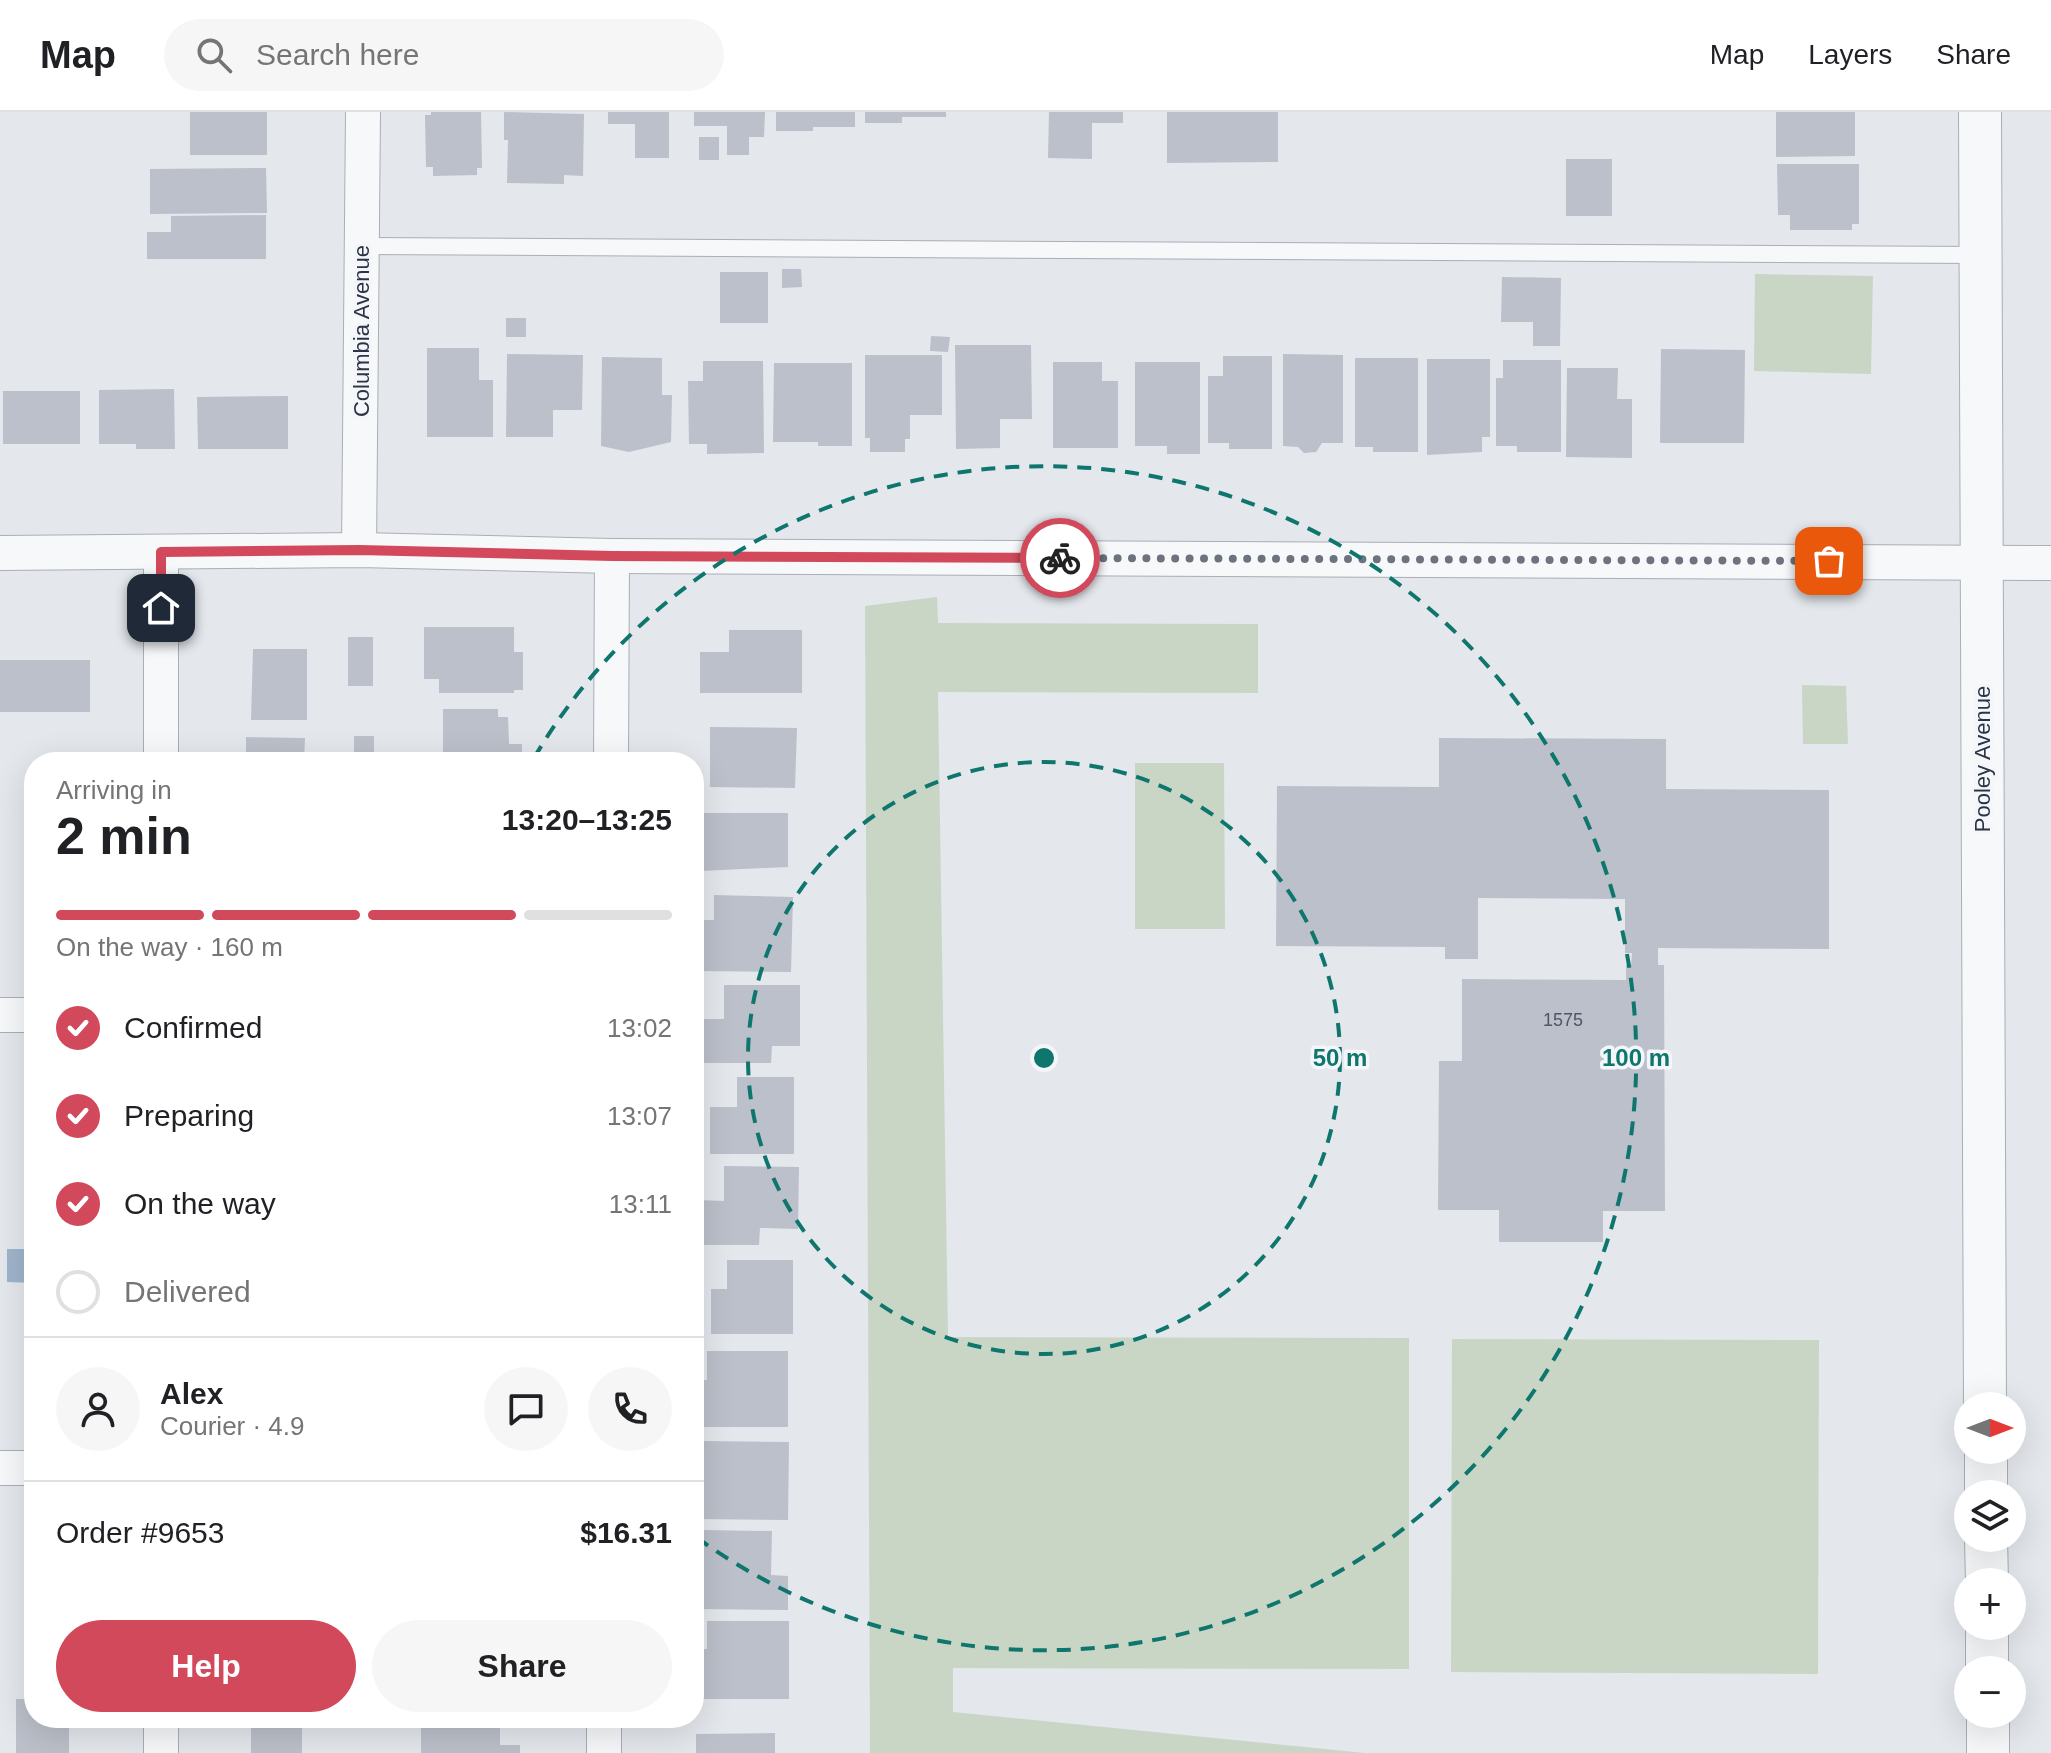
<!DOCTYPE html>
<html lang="en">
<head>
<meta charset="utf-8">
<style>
  body { margin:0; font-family:Arial,sans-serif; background:#f6f6f6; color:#202124; height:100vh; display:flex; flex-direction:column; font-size:30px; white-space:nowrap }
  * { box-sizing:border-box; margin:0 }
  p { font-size:26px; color:#757577 }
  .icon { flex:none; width:44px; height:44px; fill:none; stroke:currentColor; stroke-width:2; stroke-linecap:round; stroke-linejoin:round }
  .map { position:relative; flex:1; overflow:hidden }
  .sheet { position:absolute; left:24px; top:640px; width:680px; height:976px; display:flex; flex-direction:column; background:#fff; border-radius:32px; box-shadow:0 8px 32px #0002 }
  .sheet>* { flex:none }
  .needle { width:52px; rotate:90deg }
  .controls { position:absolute; left:1954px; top:1280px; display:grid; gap:16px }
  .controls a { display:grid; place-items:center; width:72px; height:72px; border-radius:50%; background:#fff; box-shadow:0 8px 32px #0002; font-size:40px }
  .pin { position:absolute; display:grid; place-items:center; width:68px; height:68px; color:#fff; margin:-34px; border-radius:16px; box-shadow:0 4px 12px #0006 }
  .courier { position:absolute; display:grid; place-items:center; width:80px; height:80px; margin:-40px; border:6px solid #d1495b; border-radius:50%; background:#fff; color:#222; box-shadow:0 2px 10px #0007 }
  .head em { font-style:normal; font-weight:600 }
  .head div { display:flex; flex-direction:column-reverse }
  .head { display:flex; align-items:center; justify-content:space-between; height:136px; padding:0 32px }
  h1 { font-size:52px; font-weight:600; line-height:60px }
  .bar { display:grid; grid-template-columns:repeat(4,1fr); gap:12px 8px; align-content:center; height:96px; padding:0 32px }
  .bar i { height:10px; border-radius:6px; background:#e0e0e0 }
  .bar .current { background:#d1495b }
  .bar p { grid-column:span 4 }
  .line { display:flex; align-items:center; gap:20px; padding:0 32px; border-top:2px solid #e0e0e0 }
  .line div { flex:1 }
  .round { display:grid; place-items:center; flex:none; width:84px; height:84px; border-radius:42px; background:#f6f6f6 }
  ol { padding:0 32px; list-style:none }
  li { display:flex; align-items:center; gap:24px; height:88px }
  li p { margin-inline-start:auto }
  li .icon { padding:8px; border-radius:50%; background:#d1495b; color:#fff; stroke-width:4 }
  li:last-child { color:#757577 }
  li i { width:44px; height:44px; border:4px solid #e0e0e0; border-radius:50% }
  .button { display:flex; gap:16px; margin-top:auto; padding:16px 32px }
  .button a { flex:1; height:92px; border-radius:48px; background:#d1495b; color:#fff; font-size:32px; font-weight:600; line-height:92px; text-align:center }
  .button a+a { background:#f6f6f6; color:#202124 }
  header { display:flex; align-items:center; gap:48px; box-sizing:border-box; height:112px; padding:0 40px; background:#fff; border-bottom:2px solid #e0e0e0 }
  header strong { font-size:38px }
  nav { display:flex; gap:44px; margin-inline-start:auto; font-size:28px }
  .search { width:560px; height:72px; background:#f6f6f6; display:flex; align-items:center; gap:20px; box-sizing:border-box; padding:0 28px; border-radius:44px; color:#757577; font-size:30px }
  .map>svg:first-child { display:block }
  .green { fill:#c9d6c5 }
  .water { fill:#9fb4cc }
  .building { fill:#bbc0ca }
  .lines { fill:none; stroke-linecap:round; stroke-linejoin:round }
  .service-casing { stroke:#a9aeb7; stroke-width:18 }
  .minor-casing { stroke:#a9aeb7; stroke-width:36 }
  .tertiary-casing { stroke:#a9aeb7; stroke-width:44 }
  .service { stroke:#f7f8fa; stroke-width:16 }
  .minor { stroke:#f7f8fa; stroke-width:34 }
  .tertiary { stroke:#f7f8fa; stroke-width:42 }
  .done { stroke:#6c737f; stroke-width:8; stroke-dasharray:0 14.4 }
  .route { stroke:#d1495b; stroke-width:10 }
  .ring { fill:none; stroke:#0f766e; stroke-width:4; stroke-dasharray:14 10 }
  .labels { text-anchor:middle; stroke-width:7; stroke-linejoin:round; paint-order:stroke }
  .number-label { font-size:18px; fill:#4f5766 }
  .street-label { font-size:22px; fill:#2b3445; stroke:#f4f6f9 }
  .centre { fill:#0f766e; stroke:#f4f6f9; stroke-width:4 }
  .ring-label { font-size:24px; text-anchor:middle; font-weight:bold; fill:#0f766e; stroke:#f4f6f9; stroke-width:7; stroke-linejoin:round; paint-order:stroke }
</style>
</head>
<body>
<header>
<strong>Map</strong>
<div class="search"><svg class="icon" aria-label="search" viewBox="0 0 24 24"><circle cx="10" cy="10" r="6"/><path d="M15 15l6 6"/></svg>Search here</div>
<nav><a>Map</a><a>Layers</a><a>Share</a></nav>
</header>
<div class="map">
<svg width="2051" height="1641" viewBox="0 0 2051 1641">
  <rect width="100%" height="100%" fill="#e4e7ec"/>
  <g class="green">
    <path d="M1755,162L1873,164L1871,262L1754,259Z"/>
    <path d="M937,485L938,511L1258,512V581L938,580L948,1225L1409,1226V1557L953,1556V1600L1364,1641H870L865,494Z"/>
    <path d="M1802,573L1846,574L1848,632H1803Z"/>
    <path d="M1135,651H1224L1225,817H1135Z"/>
    <path d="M1452,1227L1819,1228L1818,1562L1451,1560Z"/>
  </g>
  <path class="water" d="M7,1137H34V1171L7,1170Z"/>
  <g class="building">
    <rect x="190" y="0" width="77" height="43"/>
    <path d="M431,0H481L482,56H477V63L433,64V55H426L425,3H431Z"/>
    <path d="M504,0L584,2L583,64L564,63V72L507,71L508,28H504Z"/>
    <path d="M608,0H669V46H635V12H608Z"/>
    <path d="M694,0H765L764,25H749V43H727V14H694Z"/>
    <path d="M776,0H855V15H813V19H776Z"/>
    <path d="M865,0H946V5H902V11H865Z"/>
    <path d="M1049,0H1123V11H1092V47L1048,46Z"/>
    <path d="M1167,0H1278V50L1167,51Z"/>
    <path d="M1776,0H1855V44L1776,45Z"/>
    <rect x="699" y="25" width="20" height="23"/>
    <rect x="1566" y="47" width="46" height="57"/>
    <path d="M1777,52H1859V112H1852V118H1790V103H1778Z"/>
    <path d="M266,56L267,101L150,102V57Z"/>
    <path d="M266,103V147H147V120H171V104Z"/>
    <path d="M782,157H801L802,175L782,176Z"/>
    <rect x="720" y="160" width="48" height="51"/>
    <path d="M1502,165L1561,166L1560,234H1533V210H1501Z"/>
    <rect x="506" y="206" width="20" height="19"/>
    <path d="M931,224L950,225L948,240L930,239Z"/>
    <path d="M955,233H1031L1032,307H1000V336L956,337Z"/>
    <path d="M427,236H479V268H493V325H427Z"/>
    <path d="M1661,237L1745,238L1744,331H1660Z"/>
    <path d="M507,242L583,243L582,298H553V325H506Z"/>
    <path d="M1283,242L1343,243V331H1322L1316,340L1304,341L1298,335L1283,334Z"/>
    <path d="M865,243H942V303H910V327H905V340H870V326H865Z"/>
    <path d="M1223,244H1272V337H1229V331H1208V264H1223Z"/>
    <path d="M602,245L662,246V283H672L671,330L629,340L601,334Z"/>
    <path d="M1355,246H1418V340H1373V335H1355Z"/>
    <path d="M1427,247H1490V325H1482V340L1427,343Z"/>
    <path d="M1503,248H1561V340H1517V334H1496V266H1503Z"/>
    <path d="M703,249H763L764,341L707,342V332H689L688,269H703Z"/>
    <path d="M1053,250H1102V269H1118V336H1053Z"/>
    <path d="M1135,250H1200V342H1167V334H1135Z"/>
    <path d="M774,251H852V334H818V330H773Z"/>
    <path d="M1567,256H1618L1617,287H1632V346L1566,345Z"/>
    <path d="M174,277L175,337H136V332H99V278Z"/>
    <rect x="3" y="279" width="77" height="53"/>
    <path d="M288,284V337H198L197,285Z"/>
    <path d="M424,515H514V540H523V578H514V581H439V567H424Z"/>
    <path d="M729,518H802V581H700V540H729Z"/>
    <rect x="348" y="525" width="25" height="49"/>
    <path d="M253,537H307V608H251Z"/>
    <rect x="0" y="548" width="90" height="52"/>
    <path d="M443,597H498V605H508L509,632H522V650H429V643H443Z"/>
    <path d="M710,615L797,616L795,676L710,675Z"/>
    <rect x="354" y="624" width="20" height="24"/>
    <path d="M246,625L305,626L304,650H246Z"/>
    <path d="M1439,626L1666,627V677L1829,678V837L1658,836V853H1664L1665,1099H1603V1130H1499V1098H1438L1439,949H1462V867L1626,868V853H1631L1632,841H1625V787L1478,786V847H1445V835L1276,834L1277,674L1439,675Z"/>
    <path d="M701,701H788V755L701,759Z"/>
    <path d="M714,783L793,785L791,860L697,859V808H714Z"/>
    <path d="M724,873H800V934H772L771,951H699V907H724Z"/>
    <path d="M737,965H794V1042H710V995H737Z"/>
    <path d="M724,1054L799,1055L798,1117L760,1116L759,1133H697V1088L724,1089Z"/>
    <path d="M727,1148H793V1222H711V1177H727Z"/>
    <path d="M707,1239H788V1315H698V1268H707Z"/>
    <path d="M703,1329L789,1330L788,1408L697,1407V1359H703Z"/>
    <path d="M703,1418L772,1419L771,1463L788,1464V1498L697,1497V1451H703Z"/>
    <path d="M30,1446H34V1540H26Z"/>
    <path d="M707,1509H789V1587H694V1537H707Z"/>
    <path d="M16,1587H34V1606H69V1641H16Z"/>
    <path d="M246,1606H302V1641H251V1612H246Z"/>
    <path d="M421,1607H500V1633H520V1641H421Z"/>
    <path d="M775,1621V1641H696V1622Z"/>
  </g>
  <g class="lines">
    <g class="service-casing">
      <path id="service" d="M362,134L1980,143"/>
    </g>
    <g class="minor-casing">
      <g id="minor">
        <path d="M359,438L363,0"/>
        <path d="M161,440V650"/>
        <path d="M0,441L359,438L612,444L2051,451"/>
        <path d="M611,650L612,444"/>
        <path d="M0,903H34"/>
        <path d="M0,1356H34"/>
        <path d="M161,1641V1606"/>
        <path d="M604,1641V1606"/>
      </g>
    </g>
    <g class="tertiary-casing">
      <g id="tertiary">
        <path d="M1980,0L1985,1294"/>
        <path d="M1986,1338V1382"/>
        <path d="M1986,1426L1987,1470"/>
        <path d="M1987,1514V1558"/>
        <path d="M1988,1602V1641"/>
      </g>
    </g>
    <use href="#service" class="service"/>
    <use href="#minor" class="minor"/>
    <use href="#tertiary" class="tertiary"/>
  </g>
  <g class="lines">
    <path class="done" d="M1060,446L1829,449"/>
    <path class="route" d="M161,496V440L359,438L612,444L1060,446"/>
  </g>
  <g class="ring">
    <circle cx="1044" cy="946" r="296"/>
    <path d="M534 646A592 592 0 1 1 696 1425"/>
  </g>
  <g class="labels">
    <g class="number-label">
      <text x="1563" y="914">1575</text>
    </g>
    <g class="street-label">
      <text transform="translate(361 219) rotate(-90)" y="8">Columbia Avenue</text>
      <text transform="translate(1982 647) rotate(-90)" y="8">Pooley Avenue</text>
    </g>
  </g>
  <circle cx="1044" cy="946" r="12" class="centre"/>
  <g class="ring-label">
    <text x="1340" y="954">50 m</text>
    <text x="1636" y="954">100 m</text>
  </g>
</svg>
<div class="controls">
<a><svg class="needle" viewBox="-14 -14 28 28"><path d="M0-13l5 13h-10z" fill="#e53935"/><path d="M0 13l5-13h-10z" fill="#757577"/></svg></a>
<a><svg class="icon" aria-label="layers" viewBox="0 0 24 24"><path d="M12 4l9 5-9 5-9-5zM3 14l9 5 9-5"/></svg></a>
<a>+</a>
<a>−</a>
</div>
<div class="pin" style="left:1829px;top:449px;background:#ea580c"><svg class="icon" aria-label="bag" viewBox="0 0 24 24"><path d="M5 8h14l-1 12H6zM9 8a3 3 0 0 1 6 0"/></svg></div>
<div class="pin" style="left:161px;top:496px;background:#1f2937"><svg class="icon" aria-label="home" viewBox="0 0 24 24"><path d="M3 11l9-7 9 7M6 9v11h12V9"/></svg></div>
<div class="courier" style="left:1060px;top:446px"><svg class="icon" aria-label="bike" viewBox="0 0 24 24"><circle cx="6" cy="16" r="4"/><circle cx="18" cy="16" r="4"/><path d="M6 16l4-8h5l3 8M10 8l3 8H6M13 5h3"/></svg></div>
<section class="sheet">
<div class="head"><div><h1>2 min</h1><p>Arriving in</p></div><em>13:20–13:25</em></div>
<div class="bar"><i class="current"></i><i class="current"></i><i class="current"></i><i></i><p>On the way · 160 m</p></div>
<ol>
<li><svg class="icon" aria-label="check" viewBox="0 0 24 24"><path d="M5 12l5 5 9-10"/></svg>Confirmed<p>13:02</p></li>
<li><svg class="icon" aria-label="check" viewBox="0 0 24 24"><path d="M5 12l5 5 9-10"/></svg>Preparing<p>13:07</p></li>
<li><svg class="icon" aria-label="check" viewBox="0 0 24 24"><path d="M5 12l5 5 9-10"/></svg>On the way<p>13:11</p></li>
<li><i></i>Delivered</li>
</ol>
<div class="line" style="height:144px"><a class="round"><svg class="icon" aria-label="person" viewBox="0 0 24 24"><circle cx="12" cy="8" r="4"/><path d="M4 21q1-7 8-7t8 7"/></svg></a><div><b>Alex</b><p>Courier · 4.9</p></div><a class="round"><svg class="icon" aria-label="chat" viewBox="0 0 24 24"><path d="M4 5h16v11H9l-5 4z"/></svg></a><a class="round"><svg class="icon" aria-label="phone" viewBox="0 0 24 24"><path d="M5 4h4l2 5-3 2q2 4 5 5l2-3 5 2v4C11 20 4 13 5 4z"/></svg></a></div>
<div class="line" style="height:104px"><div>Order #9653</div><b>$16.31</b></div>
<div class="button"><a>Help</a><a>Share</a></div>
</section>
</div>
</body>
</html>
